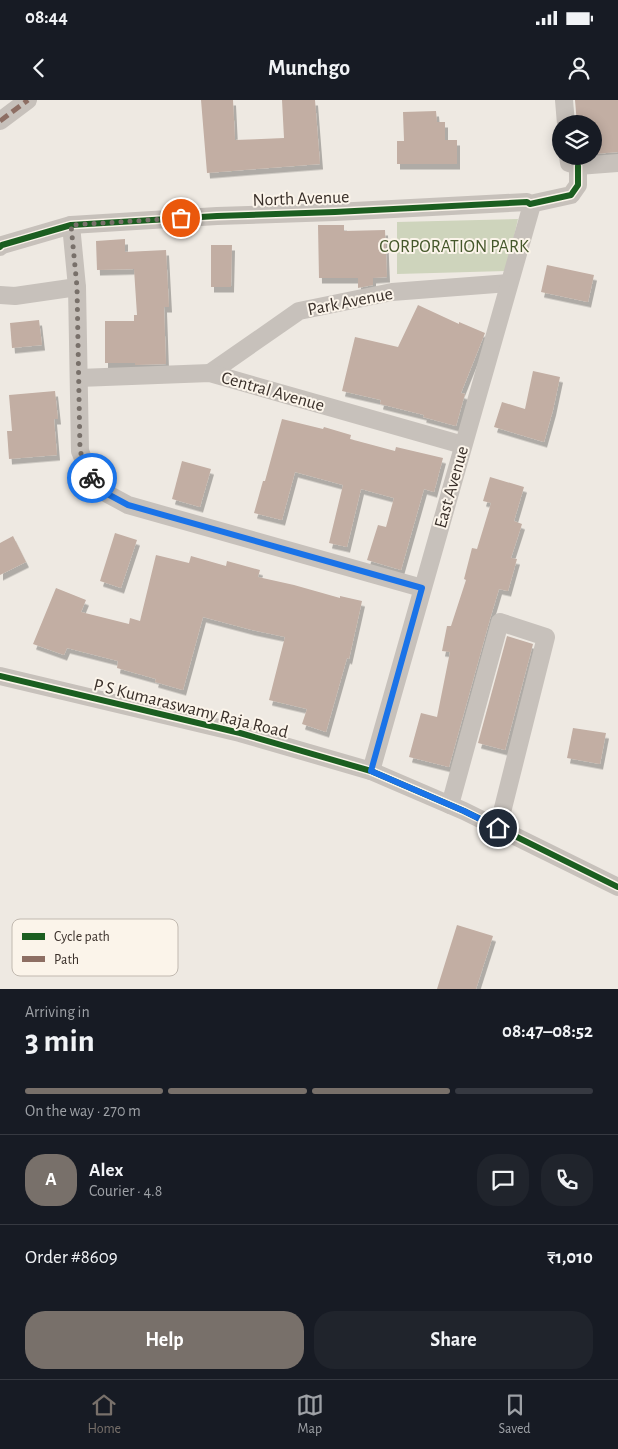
<!DOCTYPE html>
<html lang="en">
<head>
<meta charset="utf-8">
<style>
  body { margin:0; font-family:"Alegreya Sans",sans-serif; background:#20242c; color:#f1f3f6; height:100vh; display:flex; flex-direction:column; font-size:19px; white-space:nowrap }
  * { box-sizing:border-box; margin:0 }
  p { font-size:16px; color:#9ea1a6 }
  .icon { flex:none; width:28px; height:28px; fill:none; stroke:currentColor; stroke-width:2; stroke-linecap:round; stroke-linejoin:round }
  .map { position:relative; height:889px; overflow:hidden }
  .panel { display:flex; flex-direction:column; background:#171b24; flex:1 }
  .panel>* { flex:none }
  .fabs { position:absolute; left:552px; top:15px; display:grid; gap:10px }
  .fabs a { display:grid; place-items:center; width:50px; height:50px; border-radius:50%; background:#171b24; box-shadow:0 2px 12px #0003; font-size:25px }
  .pin { position:absolute; display:grid; place-items:center; width:42px; height:42px; color:#fff; margin:-21px; border:2px solid #fff; border-radius:50%; box-shadow:0 1px 5px #0007 }
  .courier { position:absolute; display:grid; place-items:center; width:50px; height:50px; margin:-25px; border:4px solid #1a73e8; border-radius:50%; background:#fff; color:#222; box-shadow:0 1px 6px #0007 }
  .summary em { font-style:normal; font-weight:600 }
  .summary div { display:flex; flex-direction:column-reverse }
  .summary { display:flex; align-items:center; justify-content:space-between; height:85px; padding:0 25px }
  h1 { font-size:32px; font-weight:600; line-height:38px }
  .bar { display:grid; grid-template-columns:repeat(4,1fr); gap:8px 5px; align-content:center; height:60px; padding:0 25px }
  .bar i { height:6px; border-radius:4px; background:#363941 }
  .bar .selected { background:#78706a }
  .bar p { grid-column:span 4 }
  .line { display:flex; align-items:center; gap:12px; padding:0 25px; border-top:1px solid #363941 }
  .line div { flex:1 }
  .round { display:grid; place-items:center; flex:none; width:52px; height:52px; border-radius:20px; background:#20242c }
  .primary-button { display:flex; gap:10px; margin-top:auto; padding:10px 25px }
  .primary-button a { flex:1; height:58px; border-radius:20px; background:#78706a; color:#fff; font-size:20px; font-weight:600; line-height:58px; text-align:center }
  .primary-button a+a { background:#20242c; color:#f1f3f6 }
  .status { display:flex; justify-content:space-between; align-items:center; height:35px; padding:0 25px; background:#171b24; direction:ltr }
  .status svg { height:14px; fill:currentColor }
  header { display:flex; justify-content:space-between; align-items:center; height:65px; padding:0 25px; background:#171b24; font-size:22px; font-weight:600 }
  .menu { display:flex; justify-content:space-around; align-items:center; height:70px; border-top:1px solid #363941; background:#171b24; font-size:14px; color:#9ea1a6 }
  .menu a { display:grid; justify-items:center; gap:2px }
  .menu .selected { color:#78706a }
  .map>svg:first-child { display:block }
  .green { fill:#ced4bc }
  .building { fill:#c2aea3; filter:url(#shadow) }
  .lines { fill:none; stroke-linecap:round; stroke-linejoin:round }
  .minor { stroke:#c7c1bb; stroke-width:18 }
  .quiet { stroke:#8d6e63; stroke-width:5; stroke-dasharray:10 5; stroke-linecap:butt }
  .cycleway-casing { stroke:#fbf4ea; stroke-width:9 }
  .cycleway { stroke:#1b5e20; stroke-width:6 }
  .done { stroke:#78706a; stroke-width:5; stroke-dasharray:0 9 }
  .route { stroke:#1a73e8; stroke-width:6 }
  .labels { text-anchor:middle; stroke-width:4; stroke-linejoin:round; paint-order:stroke }
  .street-label { font-size:18px; fill:#392f29; stroke:#fbf4ea }
  .park-label { font-size:18px; fill:#45582b; stroke:#fbf4ea }
  .key { fill:#fbf4ea; stroke:#c1b9b0; stroke-width:1 }
  .key-label { font-size:14px; fill:#392f29 }
</style>
</head>
<body>
<div class="status"><b>08:44</b><svg viewBox="0 0 49 12"><path d="M0 12V9h3v3zM5 12V6h3v6zM10 12V3h3v9zM15 12V0h3v12zM26 1h20v11H26zM47 4h2v5h-2z"/></svg></div>
<header><svg class="icon" aria-label="back" viewBox="0 0 24 24"><path d="M15 5l-7 7 7 7"/></svg>Munchgo<svg class="icon" aria-label="person" viewBox="0 0 24 24"><circle cx="12" cy="8" r="4"/><path d="M4 21q1-7 8-7t8 7"/></svg></header>
<div class="map">
<svg width="618" height="889" viewBox="0 0 618 889">
  <defs>
    <filter id="shadow"><feDropShadow dx="3" dy="5.5" stdDeviation="0" flood-color="#0004"/></filter>
  </defs>
  <rect width="100%" height="100%" fill="#eee9e2"/>
  <path class="green" d="M518,119L506,171L397,174V122Z"/>
  <g class="building">
    <path d="M201,0H233L235,40L284,38L282,0H315L320,64L207,73Z"/>
    <path d="M575,0H618V52L594,54V24H577Z"/>
    <path d="M436,11L437,22H445V40H457V64H397V41H404L403,12Z"/>
    <path d="M318,125H344V131L385,130L387,177L373,178V185L358,188V178H319Z"/>
    <path d="M125,139V152L166,150L169,207H164L166,264L135,265V263H105V221H134V215H137L134,169L97,170L96,141Z"/>
    <path d="M211,145H232L231,187H211Z"/>
    <path d="M547,165L594,175L588,202L541,192Z"/>
    <path d="M418,205L459,224V222L485,233L461,293L465,294L456,326L423,317L424,315L380,304L381,300L342,291L355,237L398,247Z"/>
    <path d="M39,220L42,245L12,248L10,223Z"/>
    <path d="M533,271L560,277L553,310L544,342L494,327L502,302L525,309Z"/>
    <path d="M55,291L58,319H54L57,355L9,359L7,331H12L9,295Z"/>
    <path d="M282,319L323,329L324,327L351,335L350,339L395,351L396,347L443,358L434,392L424,389L401,470L367,460L378,425L386,427L394,398L361,389L347,447L329,443L343,385L295,372L282,420L254,413L263,381H265Z"/>
    <path d="M182,361L211,369L200,407L172,399Z"/>
    <path d="M490,377L524,387L514,421L522,424L511,458L517,459L508,491L499,489L490,519L449,667L409,657L421,613L437,617L450,552L442,551L447,526H451L466,480L464,479L472,448L477,449L491,403L483,401Z"/>
    <path d="M115,433L137,440L121,488L100,481Z"/>
    <path d="M13,436L26,462L0,475V443Z"/>
    <path d="M156,455L189,463L191,456L226,466L227,461L260,470L258,477L294,485L340,498V496L362,501L349,559L347,558L326,632L302,624L307,609L269,600L285,537L252,530L203,517L183,590L155,582L156,579L117,568L118,561L67,548L64,555L33,544L56,488L86,500L81,512L129,524L130,518L140,521Z"/>
    <path d="M507,536L533,544L505,650L478,643Z"/>
    <path d="M573,628L606,633L600,664L567,658Z"/>
    <path d="M457,825L493,836L476,889H437Z"/>
  </g>
  <g class="lines">
    <g class="minor">
      <path d="M564,0L566,24"/>
      <path d="M0,21L28,0"/>
      <path d="M568,56L569,63L578,66L618,63"/>
      <path d="M71,125L77,187L80,351L89,373L102,391L128,405L422,488"/>
      <path d="M0,147L2,145L71,125L217,116L335,112L527,102L530,104L571,95L578,85V66"/>
      <path d="M0,195L15,196L77,187"/>
      <path d="M210,273L299,211L392,192L509,183"/>
      <path d="M79,278L210,273L463,345"/>
      <path d="M0,576L240,633L371,671L464,711L618,787"/>
      <path d="M371,671L531,108L530,104"/>
      <path d="M450,705L500,522L546,537L498,728"/>
    </g>
    <path class="quiet" d="M0,21L28,0"/>
    <g class="cycleway-casing">
      <g id="cycleway">
        <path d="M0,147L2,145L71,125L217,116L335,112L527,102L530,104L571,95L578,85V66"/>
        <path d="M0,576L240,633L371,671L464,711L618,787"/>
      </g>
    </g>
    <use href="#cycleway" class="cycleway"/>
  </g>
  <g class="lines">
    <path class="done" d="M92,378L89,373L80,351L77,187L71,125L181,118"/>
    <path class="route" d="M92,378L102,391L128,405L422,488L371,671L464,711L498,728"/>
  </g>
  <g class="labels">
    <g class="street-label">
      <text transform="translate(301 98) rotate(-2)" y="6">North Avenue</text>
      <text transform="translate(350 201) rotate(-11)" y="6">Park Avenue</text>
      <text transform="translate(273 291) rotate(16)" y="6">Central Avenue</text>
      <text transform="translate(451 387) rotate(-74)" y="6">East Avenue</text>
      <text transform="translate(191 608) rotate(14)" y="6">P S Kumaraswamy Raja Road</text>
    </g>
    <g class="park-label">
      <text x="454" y="152">CORPORATION PARK</text>
    </g>
  </g>
  <rect x="12" y="819" width="166" height="57" rx="8" class="key"/>
  <rect x="22" y="833" width="23" height="7" fill="#1b5e20"/>
  <rect x="22" y="856" width="23" height="6" fill="#8d6e63"/>
  <g class="key-label">
    <text x="54" y="841">Cycle path</text>
    <text x="54" y="864">Path</text>
  </g>
</svg>
<div class="fabs">
<a><svg class="icon" aria-label="layers" viewBox="0 0 24 24"><path d="M12 4l9 5-9 5-9-5zM3 14l9 5 9-5"/></svg></a>
</div>
<div class="pin" style="left:181px;top:118px;background:#ea580c"><svg class="icon" aria-label="bag" viewBox="0 0 24 24"><path d="M5 8h14l-1 12H6zM9 8a3 3 0 0 1 6 0"/></svg></div>
<div class="pin" style="left:498px;top:728px;background:#1f2937"><svg class="icon" aria-label="home" viewBox="0 0 24 24"><path d="M3 11l9-7 9 7M6 9v11h12V9"/></svg></div>
<div class="courier" style="left:92px;top:378px"><svg class="icon" aria-label="bike" viewBox="0 0 24 24"><circle cx="6" cy="16" r="4"/><circle cx="18" cy="16" r="4"/><path d="M6 16l4-8h5l3 8M10 8l3 8H6M13 5h3"/></svg></div>
</div>
<section class="panel">
<div class="summary"><div><h1>3 min</h1><p>Arriving in</p></div><em>08:47–08:52</em></div>
<div class="bar"><i class="selected"></i><i class="selected"></i><i class="selected"></i><i></i><p>On the way · 270 m</p></div>
<div class="line" style="height:90px"><b class="round" style="background:#78706a;color:#fff">A</b><div><b>Alex</b><p>Courier · 4.8</p></div><a class="round"><svg class="icon" aria-label="chat" viewBox="0 0 24 24"><path d="M4 5h16v11H9l-5 4z"/></svg></a><a class="round"><svg class="icon" aria-label="phone" viewBox="0 0 24 24"><path d="M5 4h4l2 5-3 2q2 4 5 5l2-3 5 2v4C11 20 4 13 5 4z"/></svg></a></div>
<div class="line" style="height:65px"><div>Order #8609</div><b>₹1,010</b></div>
<div class="primary-button"><a>Help</a><a>Share</a></div>
</section>
<nav class="menu">
<a class="selected"><svg class="icon" aria-label="home" viewBox="0 0 24 24"><path d="M3 11l9-7 9 7M6 9v11h12V9"/></svg>Home</a>
<a><svg class="icon" aria-label="map" viewBox="0 0 24 24"><path d="M3 6l6-2 6 2 6-2v14l-6 2-6-2-6 2zM9 4v14M15 6v14"/></svg>Map</a>
<a><svg class="icon" aria-label="saved" viewBox="0 0 24 24"><path d="M7 4h10v16l-5-4-5 4z"/></svg>Saved</a>
</nav>
</body>
</html>
